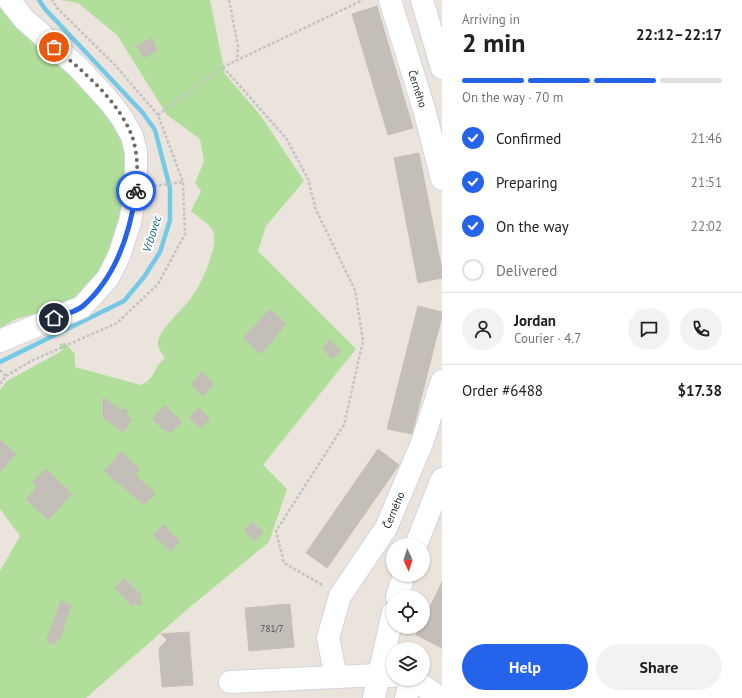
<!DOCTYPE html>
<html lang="en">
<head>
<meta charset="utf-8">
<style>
  body { margin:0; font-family:"PT Sans",sans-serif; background:#f2f2f2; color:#202124; height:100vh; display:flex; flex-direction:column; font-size:15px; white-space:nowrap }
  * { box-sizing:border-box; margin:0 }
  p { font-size:13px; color:#757577 }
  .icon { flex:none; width:22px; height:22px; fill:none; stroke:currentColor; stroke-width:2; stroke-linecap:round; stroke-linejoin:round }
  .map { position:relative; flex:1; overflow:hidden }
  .side { display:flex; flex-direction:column; background:#fff; width:300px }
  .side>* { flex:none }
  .needle { width:26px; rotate:176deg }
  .controls { position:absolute; left:386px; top:538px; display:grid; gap:8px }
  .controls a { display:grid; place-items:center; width:44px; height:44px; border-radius:50%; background:#fff; box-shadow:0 1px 3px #0004; font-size:20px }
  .pin { position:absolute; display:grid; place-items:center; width:34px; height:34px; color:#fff; margin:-17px; border:2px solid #fff; border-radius:50%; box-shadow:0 1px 4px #0007 }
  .courier { position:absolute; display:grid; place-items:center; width:40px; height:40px; margin:-20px; border:3px solid #2563eb; border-radius:50%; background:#fff; color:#222; box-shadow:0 1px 5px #0007 }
  .headline em { font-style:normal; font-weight:700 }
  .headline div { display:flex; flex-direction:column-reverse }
  .headline { display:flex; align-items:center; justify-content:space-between; height:68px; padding:0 20px }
  h1 { font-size:26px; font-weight:700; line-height:30px }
  .bar { display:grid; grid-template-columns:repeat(4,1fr); gap:6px 4px; align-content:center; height:48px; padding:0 20px }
  .bar i { height:5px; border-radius:3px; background:#e0e0e0 }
  .bar .selected { background:#2563eb }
  .bar p { grid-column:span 4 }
  .line { display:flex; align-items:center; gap:10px; padding:0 20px; border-top:1px solid #e0e0e0 }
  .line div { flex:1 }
  .round { display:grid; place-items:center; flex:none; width:42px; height:42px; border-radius:21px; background:#f2f2f2 }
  ol { padding:0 20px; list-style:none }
  li { display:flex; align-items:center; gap:12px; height:44px }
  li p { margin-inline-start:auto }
  li .icon { padding:4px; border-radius:50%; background:#2563eb; color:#fff; stroke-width:4 }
  li:last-child { color:#757577 }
  li i { width:22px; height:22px; border:2px solid #e0e0e0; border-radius:50% }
  .action { display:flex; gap:8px; margin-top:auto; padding:8px 20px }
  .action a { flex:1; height:46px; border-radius:24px; background:#2563eb; color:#fff; font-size:16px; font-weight:700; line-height:46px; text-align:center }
  .action a+a { background:#f2f2f2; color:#202124 }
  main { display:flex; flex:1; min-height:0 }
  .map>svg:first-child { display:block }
  .green { fill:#b2de9c }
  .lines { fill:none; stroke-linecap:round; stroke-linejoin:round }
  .stream { stroke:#75c9e6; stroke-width:4.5 }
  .building { fill:#c3beb7; stroke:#c6c0b6 }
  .minor-casing { stroke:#d1d4e1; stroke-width:24 }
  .path { stroke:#c3c3c3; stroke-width:2.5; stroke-dasharray:3 2; stroke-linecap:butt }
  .minor { stroke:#fff; stroke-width:22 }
  .done { stroke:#6d6a68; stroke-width:4; stroke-dasharray:0 7.2 }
  .route { stroke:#2563eb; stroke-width:5 }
  .labels { text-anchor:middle; stroke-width:4; stroke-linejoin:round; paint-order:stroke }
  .number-label { font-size:9px; fill:#504e4c }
  .street-label { font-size:11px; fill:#292929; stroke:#fff }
  .water-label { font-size:12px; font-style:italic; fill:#166790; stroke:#fff }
</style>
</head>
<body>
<main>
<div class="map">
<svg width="442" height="698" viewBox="0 0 442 698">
  <rect width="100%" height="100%" fill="#eae4dc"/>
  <g class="green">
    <path d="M0,0L73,71L127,137L129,198L103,274L73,303L16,319L0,328Z"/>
    <path d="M61,0H210L225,74L261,116L304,181L266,226L258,251L356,349L263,465L287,489L269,542L190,607L86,698H0V571L20,536L0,509V390L7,381L60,352L63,349L59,344L65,343L75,354V367L141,385C158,377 152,368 165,358C162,354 157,347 158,342C159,330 183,309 191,298C201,284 207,270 212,253C214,247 216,235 212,229C207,223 197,216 191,211L201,191L195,183L204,161L200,139L167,115L117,35L78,3Z"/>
  </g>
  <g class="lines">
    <path class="stream" d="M0,362L124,301L144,277L160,252L170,220V188L155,130L143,113L45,9L39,0"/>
  </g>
  <g class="building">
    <path d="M377,6L413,128L388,135L352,14Z"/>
    <path d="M151,38L158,50L144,58L136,46Z"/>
    <path d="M419,153L442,270V278L418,283L394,158Z"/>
    <path d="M418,306L442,312V316L412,434L387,429Z"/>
    <path d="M270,309L286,324L261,354L243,338Z"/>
    <path d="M330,340L341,351L333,359L322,349Z"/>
    <path d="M202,372L214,384L203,396L191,384Z"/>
    <path d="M103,397L120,410L127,409V416L132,420L123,432L103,417Z"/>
    <path d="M165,405L182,422L171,433L167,430L165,431L152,419Z"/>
    <path d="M199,408L210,419L200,428L189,417Z"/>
    <path d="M0,440L16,454L0,472Z"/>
    <path d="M378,449L399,465L327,568L306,553Z"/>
    <path d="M121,452L140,469L135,475L155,493L144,505L104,471Z"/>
    <path d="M46,469L72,494L48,520L26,499L37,487L32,482Z"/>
    <path d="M253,522L263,533L254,541L244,530Z"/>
    <path d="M163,525L180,541L171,551L153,535Z"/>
    <path d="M124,578L142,596L140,598L142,605L135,604L132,606L115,588Z"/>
    <path d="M442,582V648L416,635L420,627H423V621Z"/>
    <path d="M61,601L71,605L60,639L58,638L55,644L46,641Z"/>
    <path d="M290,604L294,647L249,651L245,608Z"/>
    <path d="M189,632L193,685L162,687L159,648L167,640L161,634Z"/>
  </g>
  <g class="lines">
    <g class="minor-casing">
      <g id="minor">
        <path id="s1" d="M390,0L424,109L442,179"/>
        <path d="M422,0L442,68"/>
        <path d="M0,341L82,307L108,278L119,256L130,222L136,189V152L132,136L122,118L110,102L78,67L24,19L9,0"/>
        <path d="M416,545L442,479"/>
        <path d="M397,597L404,575"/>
        <path id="s2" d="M336,677L328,638L340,596L386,528L422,443L442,381"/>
        <path d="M413,679L436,695L437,698"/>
        <path d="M230,682L379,675L393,676"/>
        <path d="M374,698L393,613"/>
        <path d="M406,698L411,679"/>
      </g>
    </g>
    <g class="path">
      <path d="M229,0L238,46L237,60"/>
      <path d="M223,67L286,138L308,179L316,210L355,290L363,341L344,425L276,531L284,563L324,586"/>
      <path d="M158,115L223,67L363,0"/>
      <path d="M154,186L183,182"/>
      <path d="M0,370L6,376"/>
      <path d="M0,384L6,376L31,361L117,323L158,284L185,234L183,182L158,115L115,65L58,9L52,0"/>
    </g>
    <use href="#minor" class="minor"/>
  </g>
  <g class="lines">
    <path class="done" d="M54,47C83,71 118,100 132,136C138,153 138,174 136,191"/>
    <path class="route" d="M54,318C63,315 76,312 83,306C116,277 130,234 136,191"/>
  </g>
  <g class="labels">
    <g class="number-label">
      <text x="272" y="632">781/7</text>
    </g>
    <g class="street-label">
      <text dy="4" stroke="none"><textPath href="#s1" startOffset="93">Černého</textPath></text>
      <text dy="4" stroke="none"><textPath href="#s2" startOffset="185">Černého</textPath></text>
    </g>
    <g class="water-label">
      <text transform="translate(152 234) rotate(-72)" y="4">Vrbovec</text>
    </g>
  </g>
</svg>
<div class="controls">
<a><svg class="needle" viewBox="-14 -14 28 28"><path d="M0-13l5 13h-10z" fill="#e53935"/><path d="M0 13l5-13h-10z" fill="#757577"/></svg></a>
<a><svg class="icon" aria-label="locate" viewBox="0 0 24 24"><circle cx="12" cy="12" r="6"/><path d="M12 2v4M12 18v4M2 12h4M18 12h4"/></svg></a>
<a><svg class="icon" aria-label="layers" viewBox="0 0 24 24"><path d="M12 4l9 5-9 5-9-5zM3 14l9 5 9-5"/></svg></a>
</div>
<div class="pin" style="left:54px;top:47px;background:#ea580c"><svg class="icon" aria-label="bag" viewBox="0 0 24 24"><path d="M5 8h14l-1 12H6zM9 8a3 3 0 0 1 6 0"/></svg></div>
<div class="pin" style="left:54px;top:318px;background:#1f2937"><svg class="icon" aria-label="home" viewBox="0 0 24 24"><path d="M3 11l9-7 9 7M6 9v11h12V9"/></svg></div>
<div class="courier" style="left:136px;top:191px"><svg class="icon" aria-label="bike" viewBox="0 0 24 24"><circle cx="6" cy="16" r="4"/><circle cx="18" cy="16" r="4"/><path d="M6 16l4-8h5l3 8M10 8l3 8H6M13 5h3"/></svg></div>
</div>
<section class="side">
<div class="headline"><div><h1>2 min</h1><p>Arriving in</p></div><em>22:12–22:17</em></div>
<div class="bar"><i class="selected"></i><i class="selected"></i><i class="selected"></i><i></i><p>On the way · 70 m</p></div>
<ol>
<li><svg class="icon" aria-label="check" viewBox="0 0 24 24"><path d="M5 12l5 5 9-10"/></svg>Confirmed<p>21:46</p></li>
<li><svg class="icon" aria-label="check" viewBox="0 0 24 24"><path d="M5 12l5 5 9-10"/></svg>Preparing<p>21:51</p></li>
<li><svg class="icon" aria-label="check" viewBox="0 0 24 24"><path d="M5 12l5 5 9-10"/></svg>On the way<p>22:02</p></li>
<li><i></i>Delivered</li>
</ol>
<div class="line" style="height:72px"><a class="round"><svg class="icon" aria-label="person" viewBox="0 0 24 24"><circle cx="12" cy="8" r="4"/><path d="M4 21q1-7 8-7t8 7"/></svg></a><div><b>Jordan</b><p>Courier · 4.7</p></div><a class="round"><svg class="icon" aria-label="chat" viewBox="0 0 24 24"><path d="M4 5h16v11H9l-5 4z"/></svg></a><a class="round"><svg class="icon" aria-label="phone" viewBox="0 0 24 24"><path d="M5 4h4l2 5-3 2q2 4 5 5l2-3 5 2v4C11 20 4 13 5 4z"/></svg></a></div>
<div class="line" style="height:52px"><div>Order #6488</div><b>$17.38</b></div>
<div class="action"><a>Help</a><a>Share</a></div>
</section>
</main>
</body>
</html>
